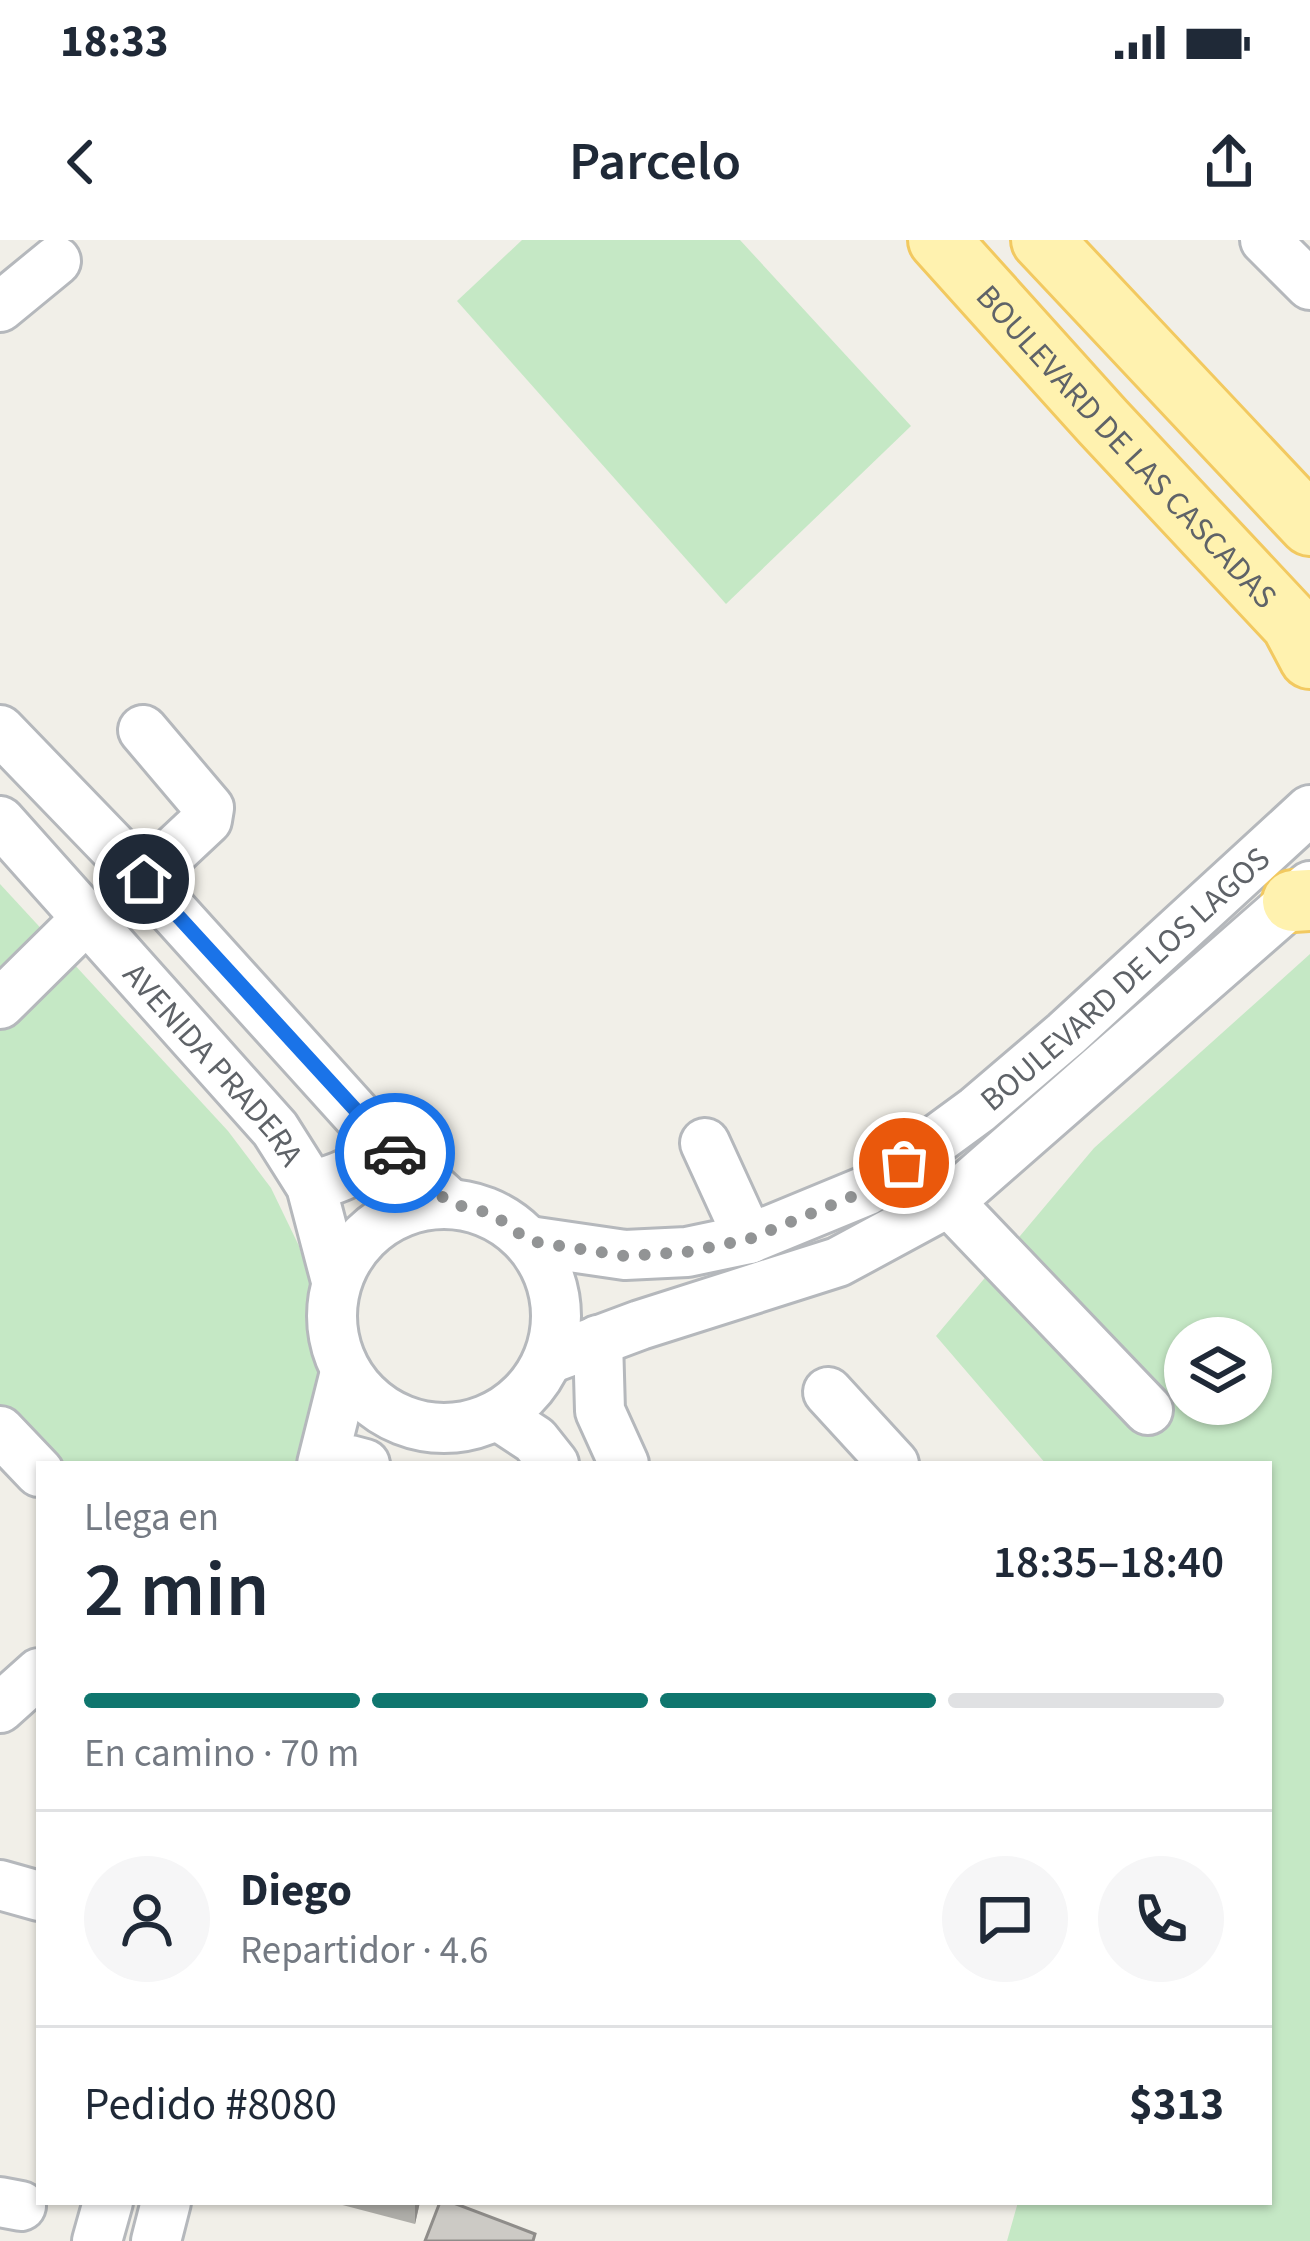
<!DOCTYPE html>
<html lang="es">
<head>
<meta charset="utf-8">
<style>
  body { margin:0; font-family:"Source Sans 3",sans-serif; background:#f6f6f7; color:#1f2937; height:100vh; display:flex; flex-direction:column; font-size:45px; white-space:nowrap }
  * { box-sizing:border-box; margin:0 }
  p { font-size:39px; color:#747a83 }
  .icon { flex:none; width:66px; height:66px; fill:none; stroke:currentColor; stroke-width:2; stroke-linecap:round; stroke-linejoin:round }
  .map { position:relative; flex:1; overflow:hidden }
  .drawer { position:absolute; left:36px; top:1221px; width:1236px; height:744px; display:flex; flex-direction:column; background:#fff; border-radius:0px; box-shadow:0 3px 9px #0004 }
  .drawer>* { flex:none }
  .buttons { position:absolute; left:1164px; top:1077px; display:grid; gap:24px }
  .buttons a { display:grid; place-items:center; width:108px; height:108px; border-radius:50%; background:#fff; box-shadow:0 3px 9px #0004; font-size:60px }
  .pin { position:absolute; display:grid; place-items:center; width:102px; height:102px; color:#fff; margin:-51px; border:6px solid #fff; border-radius:50%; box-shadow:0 3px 12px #0007 }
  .courier { position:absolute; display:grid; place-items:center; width:120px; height:120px; margin:-60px; border:9px solid #1a73e8; border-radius:50%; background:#fff; color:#222; box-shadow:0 3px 15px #0007 }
  .summary em { font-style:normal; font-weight:600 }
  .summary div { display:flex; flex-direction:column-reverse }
  .summary { display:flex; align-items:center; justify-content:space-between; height:204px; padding:0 48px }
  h1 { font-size:78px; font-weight:600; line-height:90px }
  .bar { display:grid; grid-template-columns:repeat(4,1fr); gap:18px 12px; align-content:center; height:144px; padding:0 48px }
  .bar i { height:15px; border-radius:9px; background:#e0e1e3 }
  .bar .active { background:#0f766e }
  .bar p { grid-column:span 4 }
  .line { display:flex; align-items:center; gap:30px; padding:0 48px; border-top:3px solid #e0e1e3 }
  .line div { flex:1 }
  .round { display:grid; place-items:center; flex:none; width:126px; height:126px; border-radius:63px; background:#f6f6f7 }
  .status { display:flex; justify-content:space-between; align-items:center; height:84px; padding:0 60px; background:#fff; direction:ltr }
  .status svg { height:33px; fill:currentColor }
  header { display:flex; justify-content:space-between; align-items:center; height:156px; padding:0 48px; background:#fff; font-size:54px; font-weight:600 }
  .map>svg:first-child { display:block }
  .green { fill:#c5e8c5; fill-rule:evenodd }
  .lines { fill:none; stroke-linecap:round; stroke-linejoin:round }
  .minor-casing { stroke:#b5b8bc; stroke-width:54 }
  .major-casing { stroke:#f2c960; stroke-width:66 }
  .minor { stroke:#fff; stroke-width:48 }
  .major { stroke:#fff2af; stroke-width:60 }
  .wall { fill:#afaea9 }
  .shaded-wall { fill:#8f8d8a }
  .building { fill:#cccac5; stroke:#8f8d8a; stroke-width:3 }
  .done { stroke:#929495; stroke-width:12; stroke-dasharray:0 21.6 }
  .route { stroke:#1a73e8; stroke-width:15 }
  .labels { text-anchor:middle; stroke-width:9; stroke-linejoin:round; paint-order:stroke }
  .street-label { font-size:33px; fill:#5f6368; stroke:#fff }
</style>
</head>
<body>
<div class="status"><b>18:33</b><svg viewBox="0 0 49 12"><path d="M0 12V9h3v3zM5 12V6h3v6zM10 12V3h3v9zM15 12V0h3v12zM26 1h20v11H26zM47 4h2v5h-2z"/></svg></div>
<header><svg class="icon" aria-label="back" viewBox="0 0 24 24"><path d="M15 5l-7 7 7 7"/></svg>Parcelo<svg class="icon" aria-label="share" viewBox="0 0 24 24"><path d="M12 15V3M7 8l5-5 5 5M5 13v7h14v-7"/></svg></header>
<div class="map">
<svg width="1310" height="2001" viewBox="0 0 1310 2001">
  <rect width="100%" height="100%" fill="#f1efe8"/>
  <g class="green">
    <path d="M522,0H740L911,186L726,364L457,61Z"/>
    <path d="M0,644L228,891L271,948L299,1006L317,1065L325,1134L311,1224H48L0,1173Z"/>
    <path d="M1310,714V2001H1007L1018,1962H1269V1224H1046L936,1096L1094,908ZM1185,1098H1251V1164H1185Z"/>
  </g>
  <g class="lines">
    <g class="minor-casing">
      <g id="minor">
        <path d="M1265,0L1310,45"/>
        <path d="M0,67L56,21"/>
        <path d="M0,490L144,639L378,898L449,963"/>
        <path d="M143,490L209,568L207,580L144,639"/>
        <path id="s1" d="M0,581L275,889L311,946L336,1041"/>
        <path d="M0,764L86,679"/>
        <path d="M705,903L749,999"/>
        <path d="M311,946C345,936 363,932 378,898"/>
        <path d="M949,962L1148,1170"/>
        <circle cx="444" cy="1076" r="112"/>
        <path id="s2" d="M529,1001L625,1015L687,1012L749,999L868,950L977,870L1066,794L1310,570"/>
        <path d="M598,1100L600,1171L624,1224"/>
        <path d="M549,1119L640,1085L838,1022L949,962L1310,646"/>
        <path d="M345,1132L322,1224L350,1220L365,1224"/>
        <path d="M828,1152L894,1224"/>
        <path d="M497,1175L535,1200L554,1224"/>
        <path d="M0,1191L39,1232"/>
        <path d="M0,1468L39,1433"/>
        <path d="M0,1645L39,1656"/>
        <path d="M0,1962L21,1966"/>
        <path d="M97,2001L108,1962"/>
        <path d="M156,2001L166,1962"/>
      </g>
    </g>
    <g class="major-casing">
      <g id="major">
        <path id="s3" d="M939,0L1103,182L1292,384L1310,418"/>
        <path d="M1042,0L1310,285"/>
        <path d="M1293,661L1310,660"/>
      </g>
    </g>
    <use href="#minor" class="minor"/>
    <use href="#major" class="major"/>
  </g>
  <path class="wall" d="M331,1962H420L415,1984Z"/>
  <path class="shaded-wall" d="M415,1962H420L415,1984Z"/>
  <path class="building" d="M440,1962H451L535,1994L533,2001H425Z"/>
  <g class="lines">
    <path class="done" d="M395,913L449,963L493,974L529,1001L625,1016L687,1012L749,999L868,950L904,923"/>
    <path class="route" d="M144,639L395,913"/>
  </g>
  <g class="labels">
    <g class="street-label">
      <text dy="12" stroke="none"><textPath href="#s3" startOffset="279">BOULEVARD DE LAS CASCADAS</textPath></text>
      <text dy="12" stroke="none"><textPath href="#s2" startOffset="684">BOULEVARD DE LOS LAGOS</textPath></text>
      <text dy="12" stroke="none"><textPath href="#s1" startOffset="324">AVENIDA PRADERA</textPath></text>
    </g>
  </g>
</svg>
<div class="buttons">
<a><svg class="icon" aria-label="layers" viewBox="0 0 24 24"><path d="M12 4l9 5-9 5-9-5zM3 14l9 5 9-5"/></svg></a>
</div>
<div class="pin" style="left:904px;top:923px;background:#ea580c"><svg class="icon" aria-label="bag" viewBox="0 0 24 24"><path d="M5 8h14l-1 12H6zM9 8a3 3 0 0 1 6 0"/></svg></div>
<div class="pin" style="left:144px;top:639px;background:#1f2937"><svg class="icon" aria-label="home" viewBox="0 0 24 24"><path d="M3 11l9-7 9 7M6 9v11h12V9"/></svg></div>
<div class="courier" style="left:395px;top:913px"><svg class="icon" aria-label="car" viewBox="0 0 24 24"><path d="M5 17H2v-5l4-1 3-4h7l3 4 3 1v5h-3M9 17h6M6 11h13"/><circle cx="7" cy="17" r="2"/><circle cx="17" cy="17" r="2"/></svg></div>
<section class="drawer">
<div class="summary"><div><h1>2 min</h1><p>Llega en</p></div><em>18:35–18:40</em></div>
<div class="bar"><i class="active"></i><i class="active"></i><i class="active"></i><i></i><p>En camino · 70 m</p></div>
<div class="line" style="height:216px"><a class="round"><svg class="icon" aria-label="person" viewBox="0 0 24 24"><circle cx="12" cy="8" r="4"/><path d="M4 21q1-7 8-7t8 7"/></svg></a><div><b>Diego</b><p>Repartidor · 4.6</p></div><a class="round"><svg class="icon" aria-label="chat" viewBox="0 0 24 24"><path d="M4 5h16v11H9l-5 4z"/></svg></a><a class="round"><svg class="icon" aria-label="phone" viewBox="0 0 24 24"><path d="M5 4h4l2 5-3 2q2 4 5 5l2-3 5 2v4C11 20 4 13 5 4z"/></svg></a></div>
<div class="line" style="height:156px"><div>Pedido #8080</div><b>$313</b></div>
</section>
</div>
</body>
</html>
